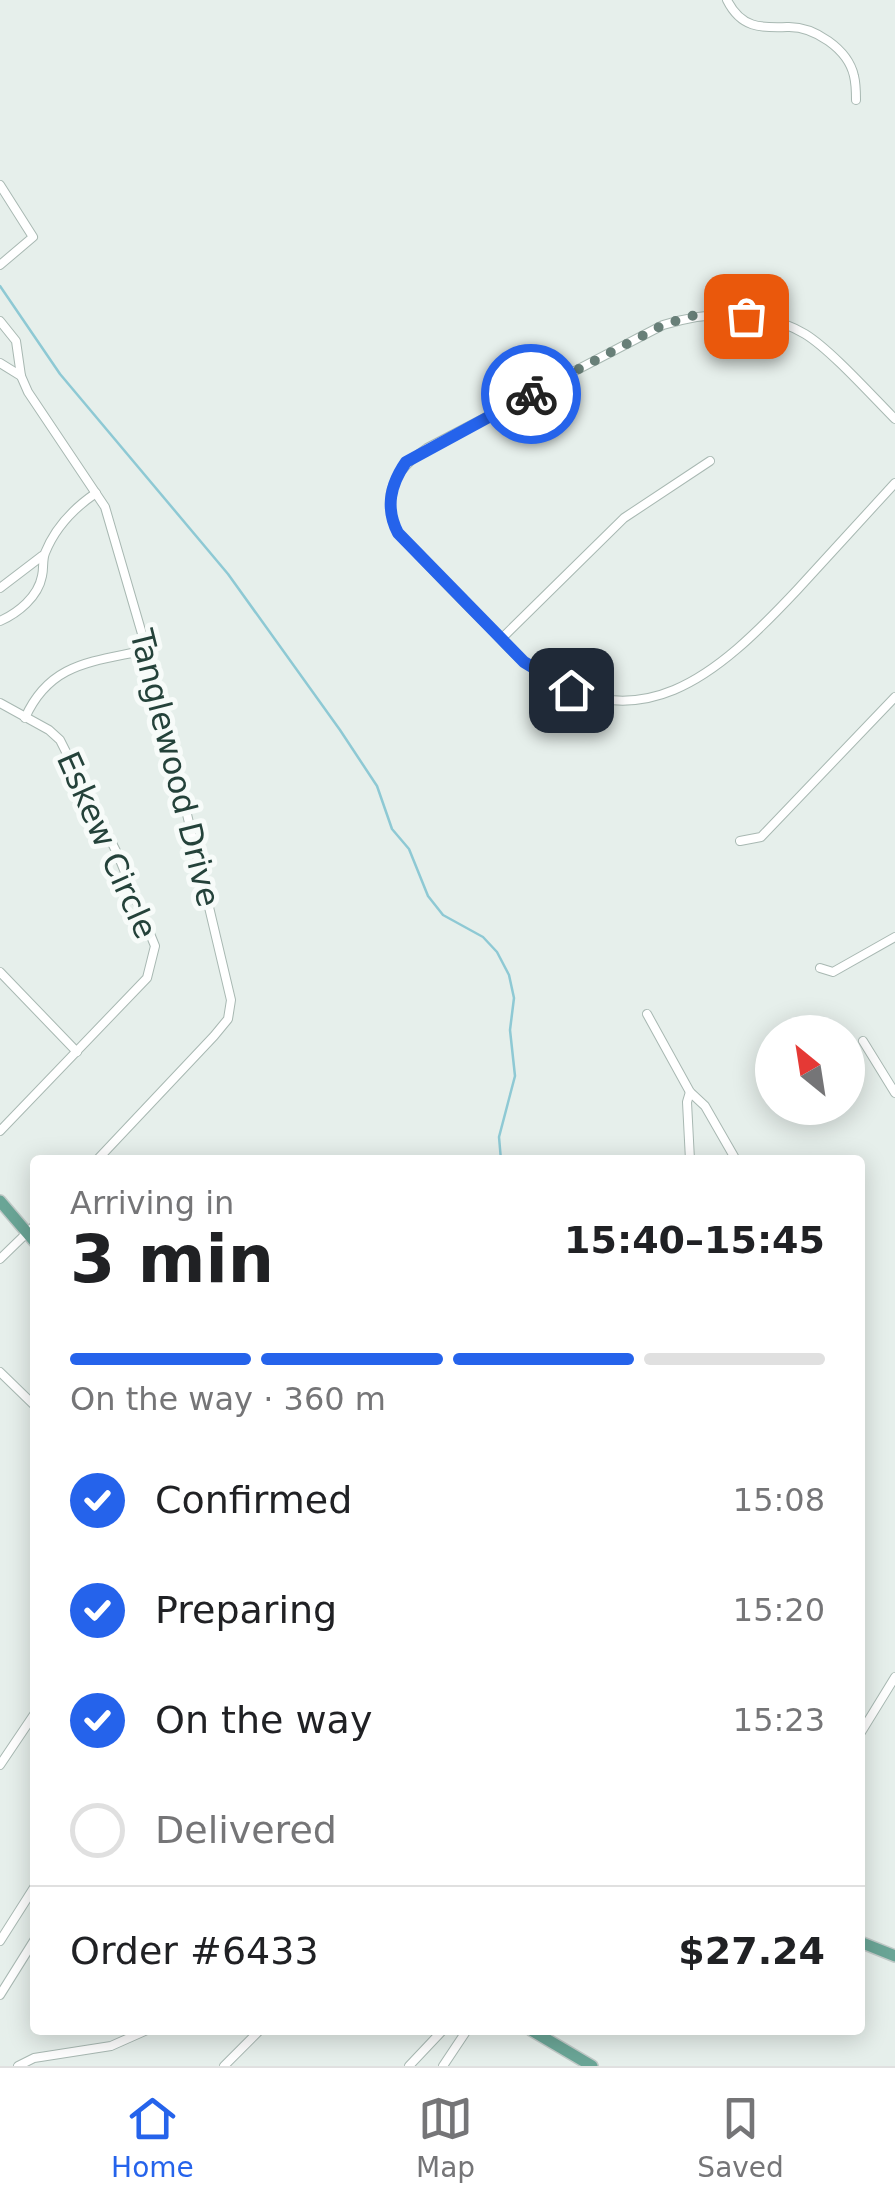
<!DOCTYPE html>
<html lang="en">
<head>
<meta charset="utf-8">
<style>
  body { margin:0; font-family:"DejaVu Sans",sans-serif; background:#f6f6f6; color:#202124; height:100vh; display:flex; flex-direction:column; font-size:38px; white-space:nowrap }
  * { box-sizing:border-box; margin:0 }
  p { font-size:32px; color:#757577 }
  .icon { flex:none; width:55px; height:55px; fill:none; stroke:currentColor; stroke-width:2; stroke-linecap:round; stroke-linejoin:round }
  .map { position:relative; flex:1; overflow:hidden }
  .side { position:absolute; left:30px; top:1155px; width:835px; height:880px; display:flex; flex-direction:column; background:#fff; border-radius:10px; box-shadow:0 5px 25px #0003 }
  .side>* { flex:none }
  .needle { width:65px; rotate:330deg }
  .controls { position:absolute; left:755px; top:1015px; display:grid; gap:20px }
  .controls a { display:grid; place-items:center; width:110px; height:110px; border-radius:50%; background:#fff; box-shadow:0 5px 25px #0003; font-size:50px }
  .pin { position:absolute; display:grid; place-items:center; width:85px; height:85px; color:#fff; margin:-42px; border-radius:20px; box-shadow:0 5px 15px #0006 }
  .courier { position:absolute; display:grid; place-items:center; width:100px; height:100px; margin:-50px; border:8px solid #2563eb; border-radius:50%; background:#fff; color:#222; box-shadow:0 2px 12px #0007 }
  .overview em { font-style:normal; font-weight:700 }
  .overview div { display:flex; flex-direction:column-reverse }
  .overview { display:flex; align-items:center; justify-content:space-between; height:170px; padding:0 40px }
  h1 { font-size:65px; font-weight:700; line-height:75px }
  .bar { display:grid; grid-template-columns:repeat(4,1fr); gap:15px 10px; align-content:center; height:120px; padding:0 40px }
  .bar i { height:12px; border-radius:8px; background:#e0e0e0 }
  .bar .on { background:#2563eb }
  .bar p { grid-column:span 4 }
  .line { display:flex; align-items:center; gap:25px; padding:0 40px; border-top:2px solid #e0e0e0 }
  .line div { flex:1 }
  ol { padding:0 40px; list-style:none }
  li { display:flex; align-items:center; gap:30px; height:110px }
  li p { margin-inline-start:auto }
  li .icon { padding:10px; border-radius:50%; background:#2563eb; color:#fff; stroke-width:4 }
  li:last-child { color:#757577 }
  li i { width:55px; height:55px; border:5px solid #e0e0e0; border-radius:50% }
  .tabs { display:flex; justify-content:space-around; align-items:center; height:140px; border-top:2px solid #e0e0e0; background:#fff; font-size:28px; color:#757577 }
  .tabs a { display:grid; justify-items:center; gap:5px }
  .tabs .on { color:#2563eb }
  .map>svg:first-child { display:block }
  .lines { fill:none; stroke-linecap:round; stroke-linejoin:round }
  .stream { stroke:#8ec9d4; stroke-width:2.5 }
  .minor-casing { stroke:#a8b8b2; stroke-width:10 }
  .primary-casing { stroke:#c2cac8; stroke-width:14 }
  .minor { stroke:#fff; stroke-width:8 }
  .primary { stroke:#6aa596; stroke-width:11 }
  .done { stroke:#687f78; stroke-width:10; stroke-dasharray:0 18 }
  .route { stroke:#2563eb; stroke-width:12 }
  .labels { text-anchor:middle; stroke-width:10; stroke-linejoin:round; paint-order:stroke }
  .street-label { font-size:32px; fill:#24423a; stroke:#f7fbf9 }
</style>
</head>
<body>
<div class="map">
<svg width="895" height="2066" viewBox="0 0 895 2066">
  <rect width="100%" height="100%" fill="#e6efeb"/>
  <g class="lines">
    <path class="stream" d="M0,286L60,374L228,574L340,730L377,786L392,829L409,849L428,896L443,915L483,937L497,952L509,975L514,998L510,1030L515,1076L499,1137L501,1160"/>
    <g class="minor-casing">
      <g id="minor">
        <path d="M727,0C741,28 760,28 787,27C814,26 848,49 854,76C856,84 856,93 856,100"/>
        <path d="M0,185L33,237L0,265"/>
        <path d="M0,321L16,341L21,376"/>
        <path d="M0,363L21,376L28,392L105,507L154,675L231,1000L228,1019L214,1036L97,1160"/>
        <path d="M895,419C872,396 831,350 805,334C761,308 708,311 663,325L427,448C395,470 379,496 398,533C427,564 457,596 488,626C500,638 512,653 525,663C639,748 718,674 797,590C830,554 862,519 895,483"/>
        <path d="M0,588L42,556"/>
        <path d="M0,621C18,613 38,597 42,576C44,568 42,561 45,553C55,528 74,508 96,493"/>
        <path d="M501,639L624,518L710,461"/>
        <path d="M0,703L49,730L60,740L118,855L155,946L147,978L0,1131"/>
        <path d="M25,718C50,662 93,662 146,650"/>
        <path d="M740,841L761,837L895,697"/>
        <path d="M820,968L833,972L895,937"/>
        <path d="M0,972L77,1052"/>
        <path d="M647,1014L690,1092L705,1106L736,1160"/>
        <path d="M863,1041L895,1093"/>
        <path d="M690,1160L687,1102L690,1092"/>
        <path d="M0,1259L35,1225"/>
        <path d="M0,1372L35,1406"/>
        <path d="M860,1734L895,1677"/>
        <path d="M0,1765L35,1713"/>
        <path d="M0,1941L35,1886"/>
        <path d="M0,1995L35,1939"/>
        <path d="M18,2066L34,2058L111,2046L147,2030"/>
        <path d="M224,2066L260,2030"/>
        <path d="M409,2066L443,2030"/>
        <path d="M443,2066L467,2030"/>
      </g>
    </g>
    <g class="primary-casing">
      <g id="primary">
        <path d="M0,1201L35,1242"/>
        <path d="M860,1942L895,1956"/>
        <path d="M531,2030L592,2066"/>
      </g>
    </g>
    <use href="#minor" class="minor"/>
    <use href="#primary" class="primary"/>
  </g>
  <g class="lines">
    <path class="done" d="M531,394L663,325L695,315L746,316"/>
    <path class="route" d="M531,394L406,462C390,485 385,508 398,533L524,662L571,690"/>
  </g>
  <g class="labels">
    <g class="street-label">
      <text transform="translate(175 768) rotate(76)" y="11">Tanglewood Drive</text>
      <text transform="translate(107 845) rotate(66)" y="11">Eskew Circle</text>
    </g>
  </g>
</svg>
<div class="controls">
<a><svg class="needle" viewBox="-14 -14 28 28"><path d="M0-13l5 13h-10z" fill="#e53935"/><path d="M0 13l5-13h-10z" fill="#757577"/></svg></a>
</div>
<div class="pin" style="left:746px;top:316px;background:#ea580c"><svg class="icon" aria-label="bag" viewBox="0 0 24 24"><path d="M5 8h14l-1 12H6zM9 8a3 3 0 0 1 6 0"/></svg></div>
<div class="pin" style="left:571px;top:690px;background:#1f2937"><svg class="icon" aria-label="home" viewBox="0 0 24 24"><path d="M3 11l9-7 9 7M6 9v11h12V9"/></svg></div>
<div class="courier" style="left:531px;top:394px"><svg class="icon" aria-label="bike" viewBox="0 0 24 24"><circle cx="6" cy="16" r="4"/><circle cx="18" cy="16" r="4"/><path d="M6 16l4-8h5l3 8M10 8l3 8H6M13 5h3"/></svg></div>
<section class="side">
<div class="overview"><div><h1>3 min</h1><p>Arriving in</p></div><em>15:40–15:45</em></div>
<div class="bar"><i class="on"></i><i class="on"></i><i class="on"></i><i></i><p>On the way · 360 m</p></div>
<ol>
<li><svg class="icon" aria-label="check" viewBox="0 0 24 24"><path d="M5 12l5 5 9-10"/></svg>Confirmed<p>15:08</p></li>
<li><svg class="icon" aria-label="check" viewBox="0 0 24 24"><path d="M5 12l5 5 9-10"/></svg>Preparing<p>15:20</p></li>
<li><svg class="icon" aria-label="check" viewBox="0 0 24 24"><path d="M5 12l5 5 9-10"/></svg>On the way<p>15:23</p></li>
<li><i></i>Delivered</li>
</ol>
<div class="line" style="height:130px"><div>Order #6433</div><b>$27.24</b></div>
</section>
</div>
<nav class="tabs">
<a class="on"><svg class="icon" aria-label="home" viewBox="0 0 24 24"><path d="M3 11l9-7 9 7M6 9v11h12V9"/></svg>Home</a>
<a><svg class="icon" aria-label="map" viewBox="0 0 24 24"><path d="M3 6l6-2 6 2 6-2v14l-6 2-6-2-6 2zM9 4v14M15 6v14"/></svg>Map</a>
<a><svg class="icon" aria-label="saved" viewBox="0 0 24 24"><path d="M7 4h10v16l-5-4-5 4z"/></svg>Saved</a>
</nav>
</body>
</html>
